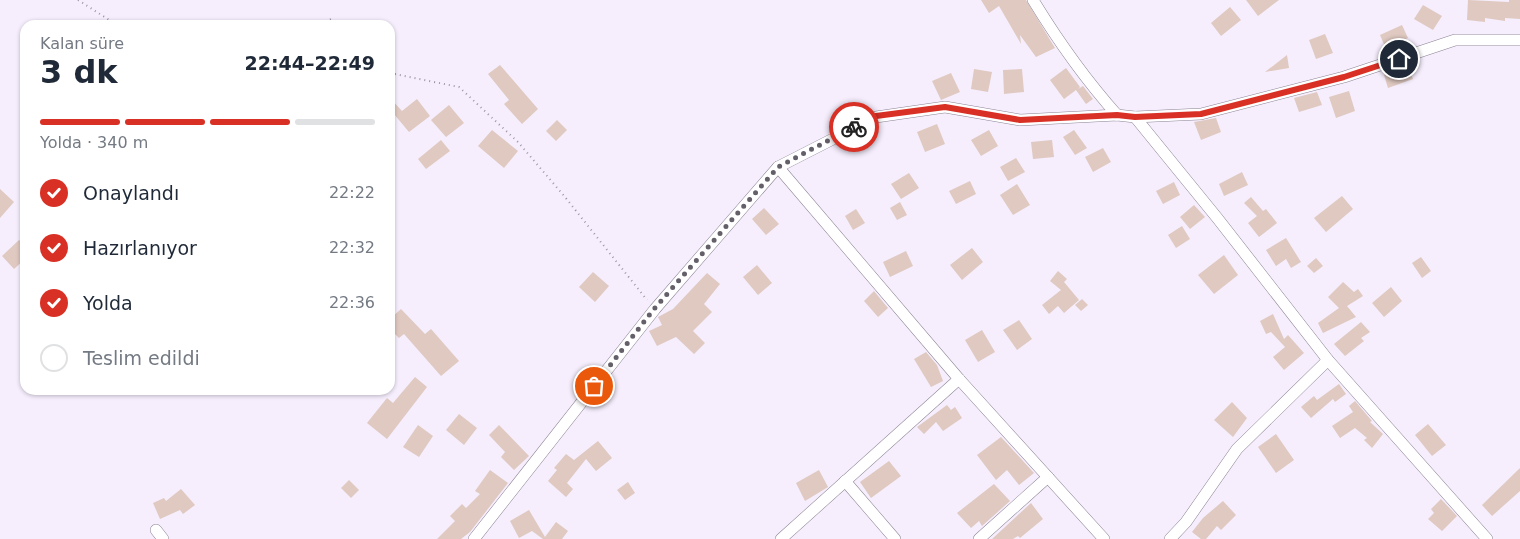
<!DOCTYPE html>
<html lang="tr">
<head>
<meta charset="utf-8">
<style>
  body { margin:0; font-family:"DejaVu Sans",sans-serif; background:#f6f6f7; color:#1f2937; height:100vh; display:flex; flex-direction:column; font-size:19px; white-space:nowrap }
  * { box-sizing:border-box; margin:0 }
  p { font-size:16px; color:#747a83 }
  .icon { flex:none; width:28px; height:28px; fill:none; stroke:currentColor; stroke-width:2; stroke-linecap:round; stroke-linejoin:round }
  .map { position:relative; flex:1; overflow:hidden }
  .panel { position:absolute; left:20px; top:20px; width:375px; height:375px; display:flex; flex-direction:column; background:#fff; border-radius:15px; box-shadow:0 1px 4px #0004 }
  .panel>* { flex:none }
  .pin { position:absolute; display:grid; place-items:center; width:42px; height:42px; color:#fff; margin:-21px; border:2px solid #fff; border-radius:50%; box-shadow:0 1px 5px #0007 }
  .courier { position:absolute; display:grid; place-items:center; width:50px; height:50px; margin:-25px; border:4px solid #d93025; border-radius:50%; background:#fff; color:#222; box-shadow:0 1px 6px #0007 }
  .headline em { font-style:normal; font-weight:600 }
  .headline div { display:flex; flex-direction:column-reverse }
  .headline { display:flex; align-items:center; justify-content:space-between; height:85px; padding:0 20px }
  h1 { font-size:32px; font-weight:600; line-height:38px }
  .bar { display:grid; grid-template-columns:repeat(4,1fr); gap:8px 5px; align-content:center; height:60px; padding:0 20px }
  .bar i { height:6px; border-radius:4px; background:#e0e1e3 }
  .bar .current { background:#d93025 }
  .bar p { grid-column:span 4 }
  ol { padding:0 20px; list-style:none }
  li { display:flex; align-items:center; gap:15px; height:55px }
  li p { margin-inline-start:auto }
  li .icon { padding:5px; border-radius:50%; background:#d93025; color:#fff; stroke-width:4 }
  li:last-child { color:#747a83 }
  li i { width:28px; height:28px; border:2px solid #e0e1e3; border-radius:50% }
  .map>svg:first-child { display:block }
  .building { fill:#dfc9c1 }
  .lines { fill:none; stroke-linecap:round; stroke-linejoin:round }
  .minor-casing { stroke:#8c8394; stroke-width:12 }
  .path { stroke:#9c96a1; stroke-width:2; stroke-dasharray:1 4; stroke-linecap:butt }
  .minor { stroke:#fff; stroke-width:11 }
  .done { stroke:#645f68; stroke-width:5; stroke-dasharray:0 9 }
  .route { stroke:#d93025; stroke-width:6 }
</style>
</head>
<body>
<div class="map">
<svg width="1520" height="539" viewBox="0 0 1520 539">
  <rect width="100%" height="100%" fill="#f6eefd"/>
  <g class="building">
    <path d="M981,0H1026L1055,48L1036,57L1020,35L1021,44L999,6L989,13Z"/>
    <path d="M1246,0H1279L1258,16Z"/>
    <path d="M1468,0L1509,2V0H1520V19L1505,18V21L1485,18V22L1467,20Z"/>
    <path d="M1423,5L1442,16L1433,30L1414,19Z"/>
    <path d="M1230,7L1241,20L1221,36L1211,23Z"/>
    <path d="M1402,25L1408,38L1386,49L1380,35Z"/>
    <path d="M1325,34L1333,53L1316,59L1309,40Z"/>
    <path d="M1287,55L1289,68L1265,72Z"/>
    <path d="M500,65L538,109L522,124L504,104L509,100L488,74Z"/>
    <path d="M1408,66L1413,79L1388,88L1384,75Z"/>
    <path d="M1066,68L1080,87L1078,89L1083,86L1093,99L1086,104L1076,90L1064,99L1050,80Z"/>
    <path d="M974,69L992,72L988,92L971,89Z"/>
    <path d="M1022,69L1024,92L1004,94L1003,70Z"/>
    <path d="M951,73L960,92L941,100L932,81Z"/>
    <path d="M1349,91L1355,111L1336,118L1329,97Z"/>
    <path d="M1317,92L1322,105L1299,112L1294,98Z"/>
    <path d="M390,98L402,111L417,99L430,116L409,132L394,114L390,118Z"/>
    <path d="M449,105L464,123L446,137L431,120Z"/>
    <path d="M1216,118L1221,132L1201,140L1194,122Z"/>
    <path d="M557,120L567,130L556,141L546,131Z"/>
    <path d="M937,124L945,144L925,152L917,132Z"/>
    <path d="M492,130L518,151L504,168L478,146Z"/>
    <path d="M989,130L998,146L981,156L971,140Z"/>
    <path d="M1074,130L1087,148L1075,155L1063,137Z"/>
    <path d="M441,140L450,151L426,169L418,159Z"/>
    <path d="M1052,140L1054,157L1033,159L1031,142Z"/>
    <path d="M1103,148L1111,162L1093,172L1085,157Z"/>
    <path d="M1016,158L1025,172L1008,181L1000,167Z"/>
    <path d="M1242,172L1248,185L1224,196L1219,184Z"/>
    <path d="M909,173L919,188L901,199L891,184Z"/>
    <path d="M970,181L976,194L956,204L949,191Z"/>
    <path d="M1174,182L1180,195L1163,204L1156,191Z"/>
    <path d="M1017,184L1030,205L1013,215L1000,195Z"/>
    <path d="M0,189L14,202L0,218Z"/>
    <path d="M1342,196L1353,209L1326,232L1314,218Z"/>
    <path d="M1251,197L1263,211L1266,209L1277,223L1259,237L1248,223L1257,216L1244,203Z"/>
    <path d="M900,202L907,215L897,220L890,208Z"/>
    <path d="M1194,205L1205,217L1190,229L1180,217Z"/>
    <path d="M764,208L779,224L766,235L752,219Z"/>
    <path d="M856,209L865,223L853,230L845,216Z"/>
    <path d="M1182,226L1190,239L1176,248L1168,235Z"/>
    <path d="M1286,238L1301,262L1291,268L1286,259L1276,266L1266,250Z"/>
    <path d="M19,240L25,245V259L14,269L2,256Z"/>
    <path d="M972,248L983,262L962,280L950,265Z"/>
    <path d="M906,251L913,266L890,277L883,262Z"/>
    <path d="M1224,255L1238,275L1214,294L1198,275Z"/>
    <path d="M1421,257L1431,271L1422,278L1412,263Z"/>
    <path d="M1316,258L1323,266L1314,273L1307,266Z"/>
    <path d="M757,265L772,283L758,295L743,277Z"/>
    <path d="M1058,271L1067,279L1064,282L1079,300L1064,313L1058,306L1049,314L1042,305L1061,290L1050,281Z"/>
    <path d="M593,272L609,286L595,302L579,287Z"/>
    <path d="M707,273L720,284L704,304L712,312L693,331L705,343L694,354L676,337L657,346L649,331L662,325L658,317L673,309Z"/>
    <path d="M1343,282L1354,292L1358,289L1363,296L1347,306L1356,317L1323,333L1318,323L1339,308L1328,297Z"/>
    <path d="M1391,287L1402,301L1384,317L1372,303Z"/>
    <path d="M874,291L888,308L878,317L864,301Z"/>
    <path d="M1082,299L1088,305L1081,311L1075,305Z"/>
    <path d="M401,309L425,334L431,329L459,361L441,376L404,334L399,338L390,329V319Z"/>
    <path d="M1273,314L1284,339L1288,335L1304,353L1284,370L1273,357L1285,347L1271,332L1266,334L1260,321Z"/>
    <path d="M1019,320L1032,339L1017,350L1003,330Z"/>
    <path d="M1361,322L1370,332L1361,338L1364,341L1345,356L1334,344Z"/>
    <path d="M982,330L995,352L978,362L965,340Z"/>
    <path d="M926,352L937,365L943,381L931,387L914,359Z"/>
    <path d="M415,377L427,387L387,439L367,423L387,398L393,403Z"/>
    <path d="M1339,384L1346,394L1335,402L1333,399L1311,418L1301,407L1314,396L1317,400Z"/>
    <path d="M1355,401L1372,421L1370,422L1383,434L1372,448L1364,440L1367,438L1355,428L1340,438L1332,426L1353,412L1349,406Z"/>
    <path d="M1232,402L1247,418L1233,437L1214,420Z"/>
    <path d="M947,405L951,410L955,407L962,418L943,431L936,422L924,434L917,427Z"/>
    <path d="M459,414L477,428L464,445L446,430Z"/>
    <path d="M1428,424L1446,445L1432,456L1415,435Z"/>
    <path d="M418,425L433,436L419,457L403,447Z"/>
    <path d="M499,425L529,456L514,470L501,457L505,452L489,435Z"/>
    <path d="M1276,434L1294,460L1276,473L1258,447Z"/>
    <path d="M1001,437L1034,473L1019,485L1007,470L996,480L977,455Z"/>
    <path d="M598,441L612,458L596,471L586,459L567,483L573,489L566,497L548,481L557,470L554,468L566,454L574,460Z"/>
    <path d="M889,461L901,476L871,498L860,482Z"/>
    <path d="M1520,468V491L1492,516L1482,505Z"/>
    <path d="M490,470L508,483L470,532L461,539H437L455,521L450,516L462,504L466,508L480,494L475,491Z"/>
    <path d="M819,470L828,487L805,501L796,483Z"/>
    <path d="M349,480L359,490L351,498L341,488Z"/>
    <path d="M628,482L635,493L625,500L617,490Z"/>
    <path d="M994,484L1010,501L982,526L979,521L971,528L957,513Z"/>
    <path d="M181,489L195,505L183,514L180,510L160,519L153,503L164,498L166,501Z"/>
    <path d="M1441,499L1457,516L1442,531L1428,519L1434,513L1431,509Z"/>
    <path d="M1223,501L1236,515L1221,530L1217,526L1206,539H1201L1192,532L1203,518Z"/>
    <path d="M1031,503L1043,519L1020,538L1018,536L1013,539H992Z"/>
    <path d="M529,510L545,537L556,522L568,531L562,539H543L532,531L519,538L510,521Z"/>
  </g>
  <g class="lines">
    <g class="minor-casing">
      <g id="minor">
        <path d="M1033,0C1058,41 1085,79 1117,115"/>
        <path d="M1135,117L1218,219L1328,360L1487,539"/>
        <path d="M778,167L959,379L1104,539"/>
        <path d="M845,481L895,539"/>
        <path d="M156,530L163,539"/>
        <path d="M474,539L655,309L778,167L876,117L945,107L1020,120L1117,115L1135,117L1201,114L1344,77L1455,40H1520"/>
        <path d="M781,539L959,379"/>
        <path d="M979,539L1048,477"/>
        <path d="M1170,539L1186,522L1237,449L1328,360"/>
      </g>
    </g>
    <g class="path">
      <path d="M78,0L117,25"/>
      <path d="M316,25L331,19L337,25"/>
      <path d="M390,73L459,87L518,142L565,197L647,300"/>
    </g>
    <use href="#minor" class="minor"/>
  </g>
  <g class="lines">
    <path class="done" d="M594,386L654,309L778,167L854,127"/>
    <path class="route" d="M854,127L876,116L945,107L1020,120L1117,115L1135,117L1201,114L1344,77L1399,59"/>
  </g>
</svg>
<div class="pin" style="left:594px;top:386px;background:#ea580c"><svg class="icon" aria-label="bag" viewBox="0 0 24 24"><path d="M5 8h14l-1 12H6zM9 8a3 3 0 0 1 6 0"/></svg></div>
<div class="pin" style="left:1399px;top:59px;background:#1f2937"><svg class="icon" aria-label="home" viewBox="0 0 24 24"><path d="M3 11l9-7 9 7M6 9v11h12V9"/></svg></div>
<div class="courier" style="left:854px;top:127px"><svg class="icon" aria-label="bike" viewBox="0 0 24 24"><circle cx="6" cy="16" r="4"/><circle cx="18" cy="16" r="4"/><path d="M6 16l4-8h5l3 8M10 8l3 8H6M13 5h3"/></svg></div>
<section class="panel">
<div class="headline"><div><h1>3 dk</h1><p>Kalan süre</p></div><em>22:44–22:49</em></div>
<div class="bar"><i class="current"></i><i class="current"></i><i class="current"></i><i></i><p>Yolda · 340 m</p></div>
<ol>
<li><svg class="icon" aria-label="check" viewBox="0 0 24 24"><path d="M5 12l5 5 9-10"/></svg>Onaylandı<p>22:22</p></li>
<li><svg class="icon" aria-label="check" viewBox="0 0 24 24"><path d="M5 12l5 5 9-10"/></svg>Hazırlanıyor<p>22:32</p></li>
<li><svg class="icon" aria-label="check" viewBox="0 0 24 24"><path d="M5 12l5 5 9-10"/></svg>Yolda<p>22:36</p></li>
<li><i></i>Teslim edildi</li>
</ol>
</section>
</div>
</body>
</html>
